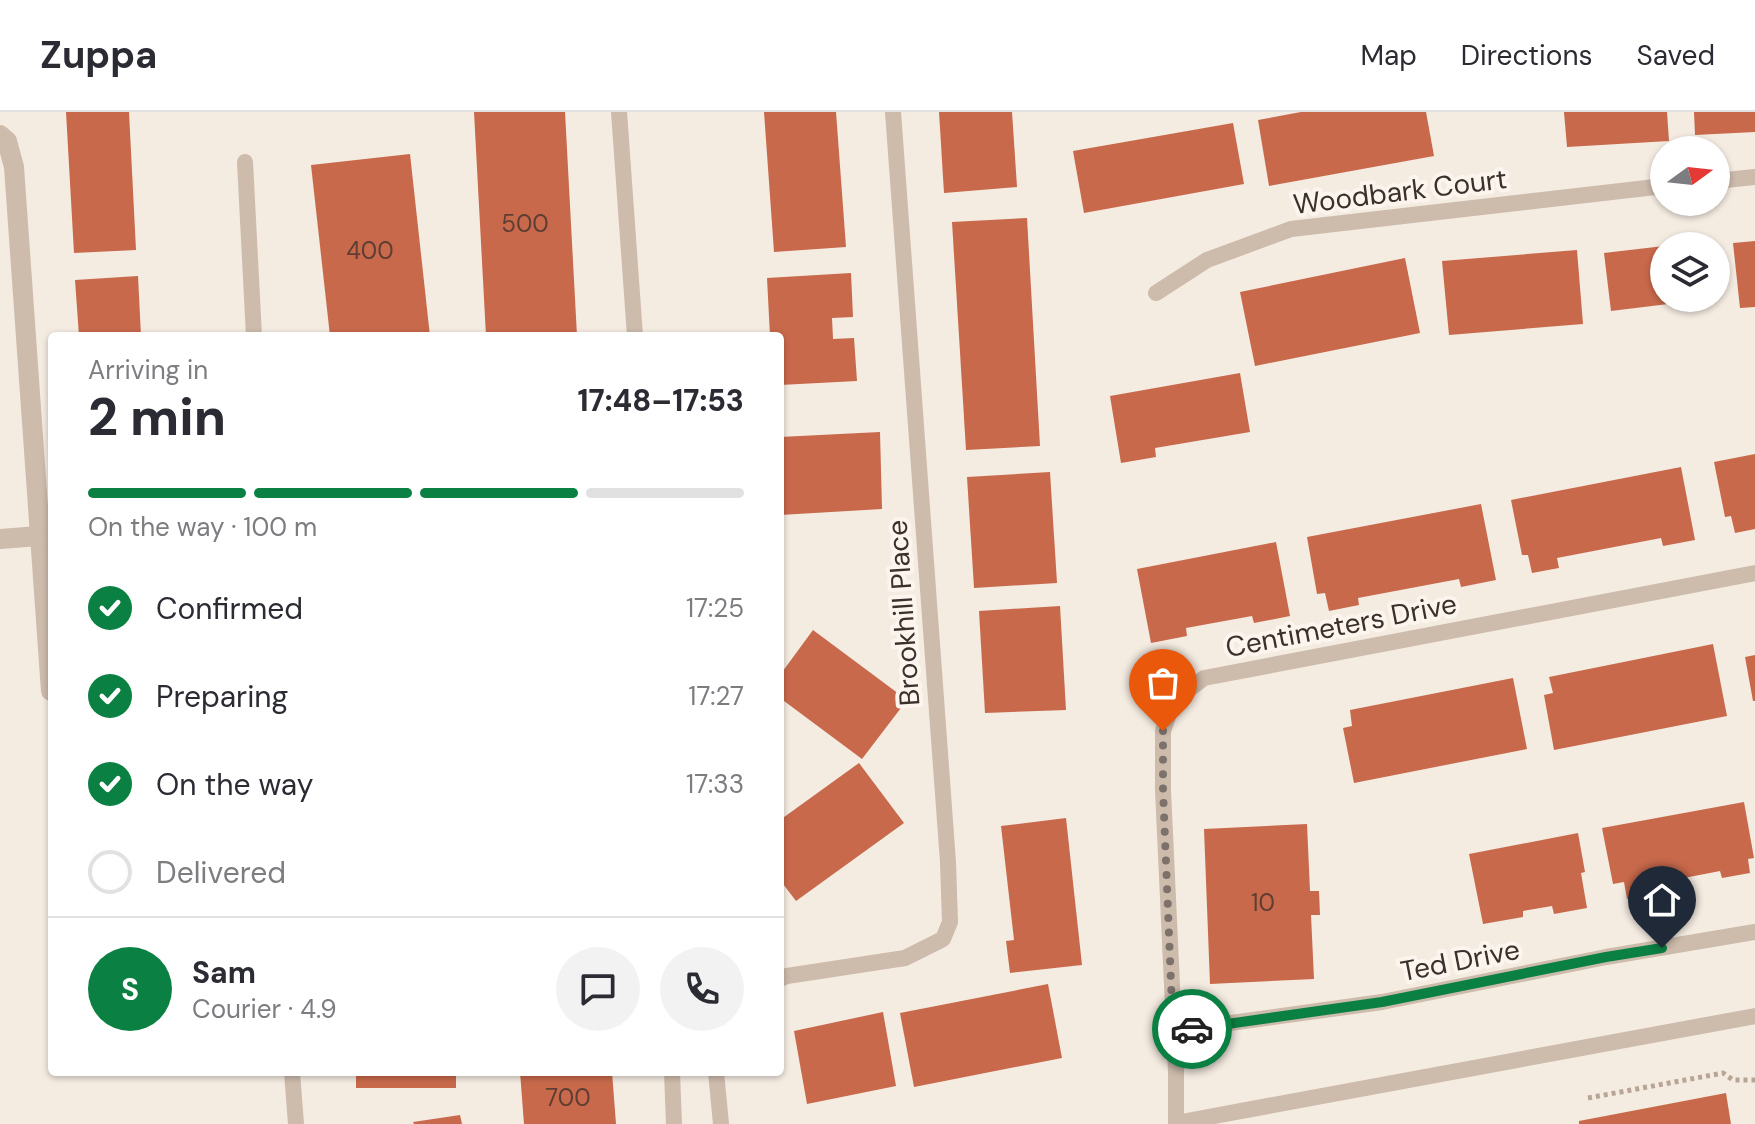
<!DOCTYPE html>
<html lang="en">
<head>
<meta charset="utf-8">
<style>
  body { margin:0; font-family:"DM Sans",sans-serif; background:#f2f2f3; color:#2b2b33; height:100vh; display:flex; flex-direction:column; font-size:30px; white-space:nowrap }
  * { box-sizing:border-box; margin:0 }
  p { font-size:26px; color:#7c7c81 }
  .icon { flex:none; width:44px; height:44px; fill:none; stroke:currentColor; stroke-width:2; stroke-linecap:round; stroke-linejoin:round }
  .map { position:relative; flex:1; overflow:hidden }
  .drawer { position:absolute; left:48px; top:220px; width:736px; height:744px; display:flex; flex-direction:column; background:#fff; border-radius:8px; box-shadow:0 2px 6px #0004 }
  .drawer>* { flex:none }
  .needle { width:52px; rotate:75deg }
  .controls { position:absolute; left:1650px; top:24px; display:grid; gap:16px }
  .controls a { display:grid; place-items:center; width:80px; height:80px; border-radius:50%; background:#fff; box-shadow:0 2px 6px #0004; font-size:40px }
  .pin { position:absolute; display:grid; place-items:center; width:68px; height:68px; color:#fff; margin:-82px -34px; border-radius:50% 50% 50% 0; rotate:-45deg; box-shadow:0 0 8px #0007 }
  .pin .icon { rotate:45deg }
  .courier { position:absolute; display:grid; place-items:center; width:80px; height:80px; margin:-40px; border:6px solid #0b8043; border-radius:50%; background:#fff; color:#222; box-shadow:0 2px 10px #0007 }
  .head em { font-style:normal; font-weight:800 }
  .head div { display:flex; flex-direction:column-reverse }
  .head { display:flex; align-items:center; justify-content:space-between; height:136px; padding:0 40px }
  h1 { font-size:52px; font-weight:800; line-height:60px }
  .bar { display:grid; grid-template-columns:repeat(4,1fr); gap:12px 8px; align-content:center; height:96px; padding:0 40px }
  .bar i { height:10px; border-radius:6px; background:#e1e1e2 }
  .bar .selected { background:#0b8043 }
  .bar p { grid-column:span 4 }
  .line { display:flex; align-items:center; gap:20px; padding:0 40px; border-top:2px solid #e1e1e2 }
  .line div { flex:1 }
  .round { display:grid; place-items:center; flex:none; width:84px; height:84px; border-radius:42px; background:#f2f2f3 }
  ol { padding:0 40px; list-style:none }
  li { display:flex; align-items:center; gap:24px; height:88px }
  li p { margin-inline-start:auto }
  li .icon { padding:8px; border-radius:50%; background:#0b8043; color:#fff; stroke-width:4 }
  li:last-child { color:#7c7c81 }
  li i { width:44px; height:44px; border:4px solid #e1e1e2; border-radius:50% }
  header { display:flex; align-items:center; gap:48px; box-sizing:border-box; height:112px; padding:0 40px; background:#fff; border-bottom:2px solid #e1e1e2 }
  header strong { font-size:38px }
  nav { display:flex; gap:44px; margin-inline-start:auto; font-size:28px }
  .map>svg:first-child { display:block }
  .building { fill:#c8694b }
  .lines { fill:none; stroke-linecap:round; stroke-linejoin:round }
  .path { stroke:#b9a596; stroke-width:5; stroke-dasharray:4 4; stroke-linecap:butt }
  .service { stroke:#cdbbac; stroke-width:16 }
  .minor { stroke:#cdbbac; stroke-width:20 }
  .done { stroke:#7c716b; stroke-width:8; stroke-dasharray:0 14.4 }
  .route { stroke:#0b8043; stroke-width:10 }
  .labels { text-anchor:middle; stroke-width:8; stroke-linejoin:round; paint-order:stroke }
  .number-label { font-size:24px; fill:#5e3e33 }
  .street-label { font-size:28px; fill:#3b302b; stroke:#fbf5ee }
</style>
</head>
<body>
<header>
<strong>Zuppa</strong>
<nav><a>Map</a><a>Directions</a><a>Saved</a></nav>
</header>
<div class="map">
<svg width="1755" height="1012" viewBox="0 0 1755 1012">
  <rect width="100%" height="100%" fill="#f4ebe1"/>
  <g class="building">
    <path d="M66,0H129L136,138L74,141Z"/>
    <path d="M474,0H565L577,224H486Z"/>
    <path d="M764,0H836L846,135L774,140Z"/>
    <path d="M939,0H1012L1017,75L944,81Z"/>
    <path d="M1301,0H1426L1434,44L1269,74L1258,8Z"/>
    <path d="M1564,0H1667L1669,29L1567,35Z"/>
    <path d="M1694,0H1755V20L1695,23Z"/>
    <path d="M1233,11L1244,72L1084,101L1073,39Z"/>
    <path d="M410,42L430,224H330L311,53Z"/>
    <path d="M1027,106L1040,334L966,338L952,110Z"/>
    <path d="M1755,129V195L1740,196L1733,131Z"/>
    <path d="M1664,134V186H1700L1701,188L1611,199L1604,141Z"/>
    <path d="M1577,138L1583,212L1449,223L1442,149Z"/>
    <path d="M1405,146L1420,221L1255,254L1240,180Z"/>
    <path d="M851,161L853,205L832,206L833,227L854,226L857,269L780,273V224H770L767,166Z"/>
    <path d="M138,164L141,224H79L75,168Z"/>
    <path d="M1240,261L1250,320L1155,336L1156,345L1121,351L1110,284Z"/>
    <path d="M880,320L882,397L780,403V325Z"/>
    <path d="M1755,342V417L1735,421L1731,404L1725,405L1714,350Z"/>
    <path d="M1681,355L1695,428L1663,434L1661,426L1557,446L1559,456L1532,461L1528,443H1522L1511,388Z"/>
    <path d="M1050,360L1057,471L974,476L967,365Z"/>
    <path d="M1481,392L1496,468L1461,475L1459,467L1358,486L1359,493L1329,499L1325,481L1317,482L1307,425Z"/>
    <path d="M1276,430L1290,504L1254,511L1252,504L1186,516L1187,524L1151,531L1137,457Z"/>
    <path d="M1060,494L1066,598L985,601L979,499Z"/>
    <path d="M813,518L907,588L862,647L780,586V563Z"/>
    <path d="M1713,532L1727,604L1554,638L1544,583L1553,581L1549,565Z"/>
    <path d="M1755,543V589H1753L1745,545Z"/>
    <path d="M1513,566L1527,637L1354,671L1343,616L1352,614L1350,598Z"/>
    <path d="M859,651L904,711L796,789L780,768V708Z"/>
    <path d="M1744,690L1754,746L1748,747L1750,761L1722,766L1720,759L1653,772L1655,782L1627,787L1624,770L1613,772L1602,716Z"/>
    <path d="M1066,706L1082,853L1010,861L1006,829L1014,828L1001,714Z"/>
    <path d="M1307,712L1310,779H1319L1320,803H1311L1314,867L1210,872L1204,717Z"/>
    <path d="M1578,721L1585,760L1581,761L1587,796L1554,802L1552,794L1523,799V805L1483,812L1469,742Z"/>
    <path d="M1048,872L1062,946L914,975L900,901Z"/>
    <path d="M883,900L896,974L807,992L794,919Z"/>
    <rect x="356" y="960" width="100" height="16"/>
    <path d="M520,960H612L616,1012H524Z"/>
    <path d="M1726,981L1731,1012H1579V1009Z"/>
    <path d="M460,1003L462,1012H414L413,1010Z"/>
  </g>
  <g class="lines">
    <path class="path" d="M1588,986L1723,961L1733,968H1755"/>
    <g class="service">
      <path d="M619,0L635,224"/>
      <path d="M245,50L254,224"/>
      <path d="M1716,69L1755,65"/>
      <path d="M1156,181L1207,148L1291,117L1664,74"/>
      <path d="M780,867L787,864L905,846L943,827L950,810L948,750L893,0"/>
      <path d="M1173,919L1382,890L1606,845L1755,820"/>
      <path d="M292,960L296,1012"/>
      <path d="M672,960L674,1012"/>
      <path d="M716,960L721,1012"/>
      <path d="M1176,1011L1755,904"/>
      <path d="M1176,1012V960L1163,678V619L1173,590L1204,566L1755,461"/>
    </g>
    <g class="minor">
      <path d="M0,23L7,29L14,55L51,579"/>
      <path d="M0,427L39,424"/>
    </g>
  </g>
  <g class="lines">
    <path class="done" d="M1163,619V678L1173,919L1192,917"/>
    <path class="route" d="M1192,917L1382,890L1606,845L1662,836"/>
  </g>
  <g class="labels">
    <g class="number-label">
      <text x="525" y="120">500</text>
      <text x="370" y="147">400</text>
      <text x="1263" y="799">10</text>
      <text x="568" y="994">700</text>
    </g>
    <g class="street-label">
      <text transform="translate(1400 79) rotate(-7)" y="10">Woodbark Court</text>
      <text transform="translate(903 501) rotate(-94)" y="10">Brookhill Place</text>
      <text transform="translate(1341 513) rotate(-11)" y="10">Centimeters Drive</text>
      <text transform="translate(1460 848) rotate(-11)" y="10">Ted Drive</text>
    </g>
  </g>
</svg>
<div class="controls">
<a><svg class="needle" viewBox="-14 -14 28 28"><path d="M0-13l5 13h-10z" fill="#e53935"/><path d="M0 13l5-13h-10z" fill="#7c7c81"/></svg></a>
<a><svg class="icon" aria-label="layers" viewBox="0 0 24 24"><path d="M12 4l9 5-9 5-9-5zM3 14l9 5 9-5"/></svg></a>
</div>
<div class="pin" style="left:1163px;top:619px;background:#ea580c"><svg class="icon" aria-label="bag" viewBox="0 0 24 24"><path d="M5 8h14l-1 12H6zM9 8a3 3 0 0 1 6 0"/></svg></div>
<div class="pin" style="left:1662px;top:836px;background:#1f2937"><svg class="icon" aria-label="home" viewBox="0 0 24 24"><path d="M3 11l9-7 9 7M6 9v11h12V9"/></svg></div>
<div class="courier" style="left:1192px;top:917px"><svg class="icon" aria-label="car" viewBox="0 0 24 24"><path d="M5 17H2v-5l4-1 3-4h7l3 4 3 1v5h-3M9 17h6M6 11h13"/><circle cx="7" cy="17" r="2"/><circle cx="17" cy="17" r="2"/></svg></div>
<section class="drawer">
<div class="head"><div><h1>2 min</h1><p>Arriving in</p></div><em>17:48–17:53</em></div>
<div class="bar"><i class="selected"></i><i class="selected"></i><i class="selected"></i><i></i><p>On the way · 100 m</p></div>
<ol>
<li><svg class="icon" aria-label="check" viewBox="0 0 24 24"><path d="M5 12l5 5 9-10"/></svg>Confirmed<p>17:25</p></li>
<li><svg class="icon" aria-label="check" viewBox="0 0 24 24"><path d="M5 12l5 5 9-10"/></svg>Preparing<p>17:27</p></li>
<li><svg class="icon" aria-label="check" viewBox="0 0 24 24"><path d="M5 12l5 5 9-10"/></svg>On the way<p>17:33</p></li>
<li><i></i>Delivered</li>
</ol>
<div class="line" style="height:144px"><b class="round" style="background:#0b8043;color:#fff">S</b><div><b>Sam</b><p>Courier · 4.9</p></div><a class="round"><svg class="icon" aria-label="chat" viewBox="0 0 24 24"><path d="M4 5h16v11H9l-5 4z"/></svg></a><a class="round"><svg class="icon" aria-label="phone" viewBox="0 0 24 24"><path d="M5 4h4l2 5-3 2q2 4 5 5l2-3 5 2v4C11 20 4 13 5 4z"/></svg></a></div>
</section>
</div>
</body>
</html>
